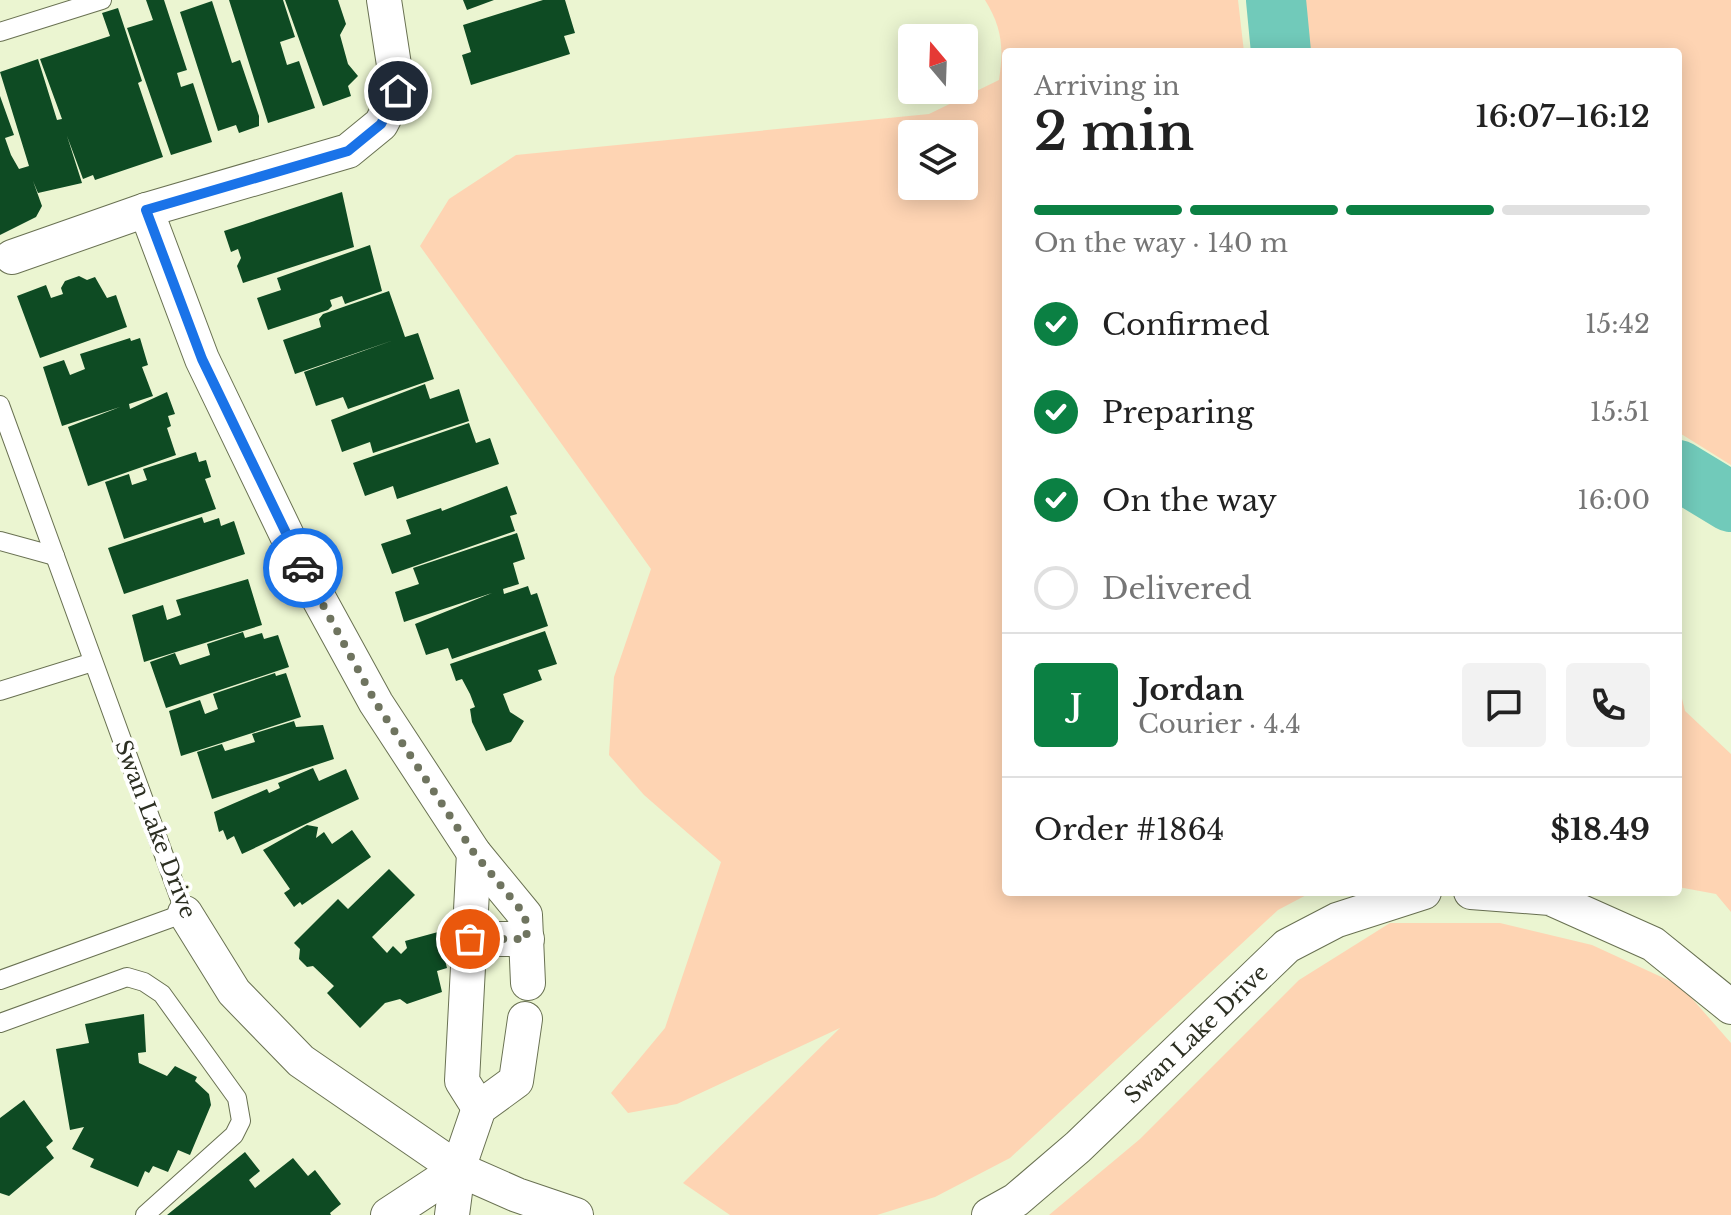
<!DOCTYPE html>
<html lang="en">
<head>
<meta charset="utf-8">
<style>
  body { margin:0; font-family:"Libre Baskerville",serif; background:#f2f2f2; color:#222; height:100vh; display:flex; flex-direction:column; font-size:30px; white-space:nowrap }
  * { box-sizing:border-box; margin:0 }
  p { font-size:26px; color:#767676 }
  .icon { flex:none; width:44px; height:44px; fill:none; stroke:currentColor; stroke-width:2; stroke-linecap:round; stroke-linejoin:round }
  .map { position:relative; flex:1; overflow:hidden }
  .details { position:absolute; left:1002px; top:48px; width:680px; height:848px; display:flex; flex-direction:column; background:#fff; border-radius:8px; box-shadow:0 4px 20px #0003 }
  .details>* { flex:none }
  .needle { width:52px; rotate:341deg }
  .tools { position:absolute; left:898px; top:24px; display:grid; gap:16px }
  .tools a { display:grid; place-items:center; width:80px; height:80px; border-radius:8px; background:#fff; box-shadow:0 4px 20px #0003; font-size:40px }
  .pin { position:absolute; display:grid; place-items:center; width:68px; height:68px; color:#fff; margin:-34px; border:4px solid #fff; border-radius:50%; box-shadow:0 2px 8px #0007 }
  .courier { position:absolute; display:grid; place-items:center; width:80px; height:80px; margin:-40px; border:6px solid #1a73e8; border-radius:50%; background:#fff; color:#222; box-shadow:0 2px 10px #0007 }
  .summary em { font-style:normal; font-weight:600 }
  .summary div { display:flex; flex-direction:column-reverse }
  .summary { display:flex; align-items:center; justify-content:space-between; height:136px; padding:0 32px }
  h1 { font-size:52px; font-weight:600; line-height:60px }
  .bar { display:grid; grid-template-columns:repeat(4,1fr); gap:12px 8px; align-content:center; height:96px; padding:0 32px }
  .bar i { height:10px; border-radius:6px; background:#e0e0e0 }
  .bar .on { background:#0b8043 }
  .bar p { grid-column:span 4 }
  .line { display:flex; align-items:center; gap:20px; padding:0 32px; border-top:2px solid #e0e0e0 }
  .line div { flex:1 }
  .round { display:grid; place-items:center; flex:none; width:84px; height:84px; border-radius:8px; background:#f2f2f2 }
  ol { padding:0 32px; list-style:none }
  li { display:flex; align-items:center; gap:24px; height:88px }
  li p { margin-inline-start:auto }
  li .icon { padding:8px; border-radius:50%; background:#0b8043; color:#fff; stroke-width:4 }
  li:last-child { color:#767676 }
  li i { width:44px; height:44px; border:4px solid #e0e0e0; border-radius:50% }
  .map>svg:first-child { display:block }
  .green { fill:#fed4b3; fill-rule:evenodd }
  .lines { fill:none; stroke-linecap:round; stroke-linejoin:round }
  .river { stroke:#71caba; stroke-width:60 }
  .building { fill:#0e4b23 }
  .lane-casing { stroke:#697152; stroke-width:20 }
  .street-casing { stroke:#697152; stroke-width:36 }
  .lane { stroke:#fff; stroke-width:18 }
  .street { stroke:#fff; stroke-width:34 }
  .done { stroke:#6f745f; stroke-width:8; stroke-dasharray:0 14.4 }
  .route { stroke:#1a73e8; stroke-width:10 }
  .labels { text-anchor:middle; stroke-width:8; stroke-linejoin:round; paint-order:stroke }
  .street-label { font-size:22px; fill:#2c2f22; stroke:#fff }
</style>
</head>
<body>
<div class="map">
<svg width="1731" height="1215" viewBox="0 0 1731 1215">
  <rect width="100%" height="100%" fill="#ebf5d1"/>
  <g class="green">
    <path d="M985,0H1238L1244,52H1006V892H1312L1278,910L1010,1158L935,1197L877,1215H730L683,1183L840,1028L677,1104L628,1113L611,1093L665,1028L721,862L644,795L609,755L614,677L651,569L420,246L449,199L516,155L929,114L999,80C1004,48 1002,27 985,0ZM912,134H964V186H912Z"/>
    <path d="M1283,0H1731V465L1678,432V52H1289Z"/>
    <path d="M1678,682L1685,711L1731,754V912L1716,894L1678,887Z"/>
    <path d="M1390,923H1500L1592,945L1681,986L1731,1043V1215H1049L1140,1139L1299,980Z"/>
  </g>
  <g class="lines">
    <g class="river">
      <path d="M1276,0L1281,52"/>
      <path d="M1678,470L1731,502"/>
    </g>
  </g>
  <g class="building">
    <path d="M146,0H164L187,70L177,73L181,87L193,83L212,142L171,155L127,28L153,20Z"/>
    <path d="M229,0H283L295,37L280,42L287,65L299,61L315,108L268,123Z"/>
    <path d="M285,0H338L346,24L340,35L348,64L358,76L348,86L351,96L323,106Z"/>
    <path d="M463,0H494L467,10Z"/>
    <path d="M543,0H565L575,33L564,36L570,54L471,85L462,55L471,52L463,25Z"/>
    <path d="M212,1L232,63L240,60L259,116V126L239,133L236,125L218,131L180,12Z"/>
    <path d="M118,8L142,81L138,83L163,157L95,180L93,175L83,179L67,136L82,183L38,193L33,181L42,206L36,217L0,235V96L14,135L5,138L11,155L19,169L29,166L0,72L38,59L57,120L62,119L40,59L110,36L102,13Z"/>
    <path d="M342,192L354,247L243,283L237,266L241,258L238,249L231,252L224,231Z"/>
    <path d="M370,245L382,291L345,304L342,296L330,300L332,306L328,310L268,330L257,298L281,290L277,278Z"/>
    <path d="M79,276L87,280L95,277L107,298L116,295L127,327L40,358L17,296L46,285L51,298L63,294L61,288L65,281Z"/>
    <path d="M389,291L405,337L418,333L434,379L348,409L343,397L316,406L304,372L394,340L295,374L283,340L321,327L319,319L323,314Z"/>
    <path d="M130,338L131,341L140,338L148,365L142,367L153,396L129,404L130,409L167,392L175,414L168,416L171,426L167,428L176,455L88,486L68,427L120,407L62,426L43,367L64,360L70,375L85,369L80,354Z"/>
    <path d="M425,384L430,399L459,389L469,421L373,453L370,442L342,452L331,420Z"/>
    <path d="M469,423L476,443L490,438L499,464L397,499L393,486L365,496L353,463Z"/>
    <path d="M196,452L199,462L206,460L211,477L205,479L216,509L124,539L105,482L129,474L132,485L147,480L143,469Z"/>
    <path d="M507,486L517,514L510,516L515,531L392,574L381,544L411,534L406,520L441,508L442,511Z"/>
    <path d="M202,517L204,523L219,518L221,526L234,521L245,554L124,594L108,548Z"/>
    <path d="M517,533L525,559L513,563L519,584L503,589L504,594L528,586L531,595L537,593L548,626L452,659L448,648L426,655L415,624L492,593L404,622L395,592L419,584L413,568Z"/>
    <path d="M248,579L262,625L144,662L132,615L163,605L167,620L181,615L176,600Z"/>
    <path d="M545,631L557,664L538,670L542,680L503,694L510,712L524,721L511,742L486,751L472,722L470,709L475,707L470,694L462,679L456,681L450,664Z"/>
    <path d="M243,632L245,638L262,633L264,639L278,635L289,667L166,708L150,662L175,653L180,665L210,655L207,644Z"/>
    <path d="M275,673L276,676L286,673L301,717L181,756L169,711L200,700L205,714L218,709L213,694Z"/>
    <path d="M294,721L296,727L323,725L334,759L212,799L197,752L222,744L225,751L255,742L252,734Z"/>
    <path d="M313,768L319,781L346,769L359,799L242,854L234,836L227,840L223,830L219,832L214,812L267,789L269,793L280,788L278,783Z"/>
    <path d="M307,825L318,827L316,838L324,832L332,844L352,830L371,857L302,905L300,902L294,907L284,893L290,889L263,850Z"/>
    <path d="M389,869L415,895L372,937L387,953L393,946L401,954L407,948L405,941L438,932L447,968L437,971L442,992L407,1004L400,999L385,1003L360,1028L327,993L334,986L313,966L307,967L299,959L300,949L294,943L338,899L348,909Z"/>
    <path d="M144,1014L146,1052L138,1053L139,1063L167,1076L175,1066L197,1077L195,1081L209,1094L211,1105L190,1155L178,1150L168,1172L153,1166L149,1173L145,1171L138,1187L90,1167L94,1159L72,1149L84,1127L70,1130L56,1049L89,1043L85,1024Z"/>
    <path d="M24,1100L53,1141L46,1147L54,1158L9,1196L0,1193V1118Z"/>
    <path d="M245,1152L260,1171L249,1180L255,1188L293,1158L308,1176L315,1170L341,1204L330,1213L331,1215H167Z"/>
  </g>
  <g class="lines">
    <g class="lane-casing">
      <g id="lane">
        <path d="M0,32L102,0"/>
        <path d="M0,405L185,913L0,980"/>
        <path d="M0,541L55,556"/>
        <path d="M0,691L93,662"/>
        <path d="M0,1023L127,977L144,982L162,994L237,1098L241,1121L234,1135L145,1215"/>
      </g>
    </g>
    <g class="street-casing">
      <g id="street">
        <path d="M146,210L202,359L307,577L376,703L474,853L525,915L528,983"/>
        <path d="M12,257L146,210L348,151L381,124L398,91L384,0"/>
        <path d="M474,853L462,1081L479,1108"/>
        <path d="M1471,892L1550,898L1653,944L1731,1007"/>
        <path d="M185,913L234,992L301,1061L458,1169L517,1195L576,1215"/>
        <path d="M470,939H527"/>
        <path d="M388,1215L458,1169"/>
        <path d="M452,1215L458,1169L479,1108L516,1081L525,1019"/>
        <path id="s1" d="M989,1215L1016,1200L1078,1147L1287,946L1337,920L1424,892"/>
      </g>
    </g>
    <use href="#lane" class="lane"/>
    <use href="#street" class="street"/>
  </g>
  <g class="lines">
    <path class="done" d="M303,568L376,703L474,853L525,915L527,939H470"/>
    <path class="route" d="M303,568L202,359L146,210L348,151L381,124L398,91"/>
  </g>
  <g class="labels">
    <g class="street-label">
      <text transform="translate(156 829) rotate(69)" y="8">Swan Lake Drive</text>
      <text dy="8" stroke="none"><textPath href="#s1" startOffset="276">Swan Lake Drive</textPath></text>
    </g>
  </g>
</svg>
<div class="tools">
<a><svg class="needle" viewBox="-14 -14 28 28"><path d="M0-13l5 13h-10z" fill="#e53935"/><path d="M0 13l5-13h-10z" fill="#767676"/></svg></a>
<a><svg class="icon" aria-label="layers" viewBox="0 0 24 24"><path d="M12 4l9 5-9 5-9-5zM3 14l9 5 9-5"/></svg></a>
</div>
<div class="pin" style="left:470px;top:939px;background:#ea580c"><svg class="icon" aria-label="bag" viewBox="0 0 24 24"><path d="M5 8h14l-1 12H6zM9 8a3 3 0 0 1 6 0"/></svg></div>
<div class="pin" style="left:398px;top:91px;background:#1f2937"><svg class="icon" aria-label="home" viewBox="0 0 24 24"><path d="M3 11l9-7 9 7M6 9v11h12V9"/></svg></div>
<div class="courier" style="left:303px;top:568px"><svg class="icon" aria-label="car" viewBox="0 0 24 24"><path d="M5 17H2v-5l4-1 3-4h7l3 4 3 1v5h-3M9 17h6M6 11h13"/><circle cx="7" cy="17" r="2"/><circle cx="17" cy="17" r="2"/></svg></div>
<section class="details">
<div class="summary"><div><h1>2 min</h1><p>Arriving in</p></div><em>16:07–16:12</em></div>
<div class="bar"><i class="on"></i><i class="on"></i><i class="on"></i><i></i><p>On the way · 140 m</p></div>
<ol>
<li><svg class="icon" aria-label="check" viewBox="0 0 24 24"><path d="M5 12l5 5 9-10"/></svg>Confirmed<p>15:42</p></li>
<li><svg class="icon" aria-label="check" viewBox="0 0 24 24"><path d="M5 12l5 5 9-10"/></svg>Preparing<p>15:51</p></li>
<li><svg class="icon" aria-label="check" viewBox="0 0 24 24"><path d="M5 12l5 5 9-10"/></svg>On the way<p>16:00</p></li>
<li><i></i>Delivered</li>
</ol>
<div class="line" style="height:144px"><b class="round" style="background:#0b8043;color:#fff">J</b><div><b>Jordan</b><p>Courier · 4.4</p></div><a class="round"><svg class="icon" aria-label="chat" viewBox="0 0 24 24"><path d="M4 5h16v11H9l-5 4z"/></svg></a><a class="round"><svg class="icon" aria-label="phone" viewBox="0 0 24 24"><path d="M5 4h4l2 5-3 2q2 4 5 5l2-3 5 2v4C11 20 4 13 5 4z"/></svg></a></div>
<div class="line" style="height:104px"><div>Order #1864</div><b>$18.49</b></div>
</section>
</div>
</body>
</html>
